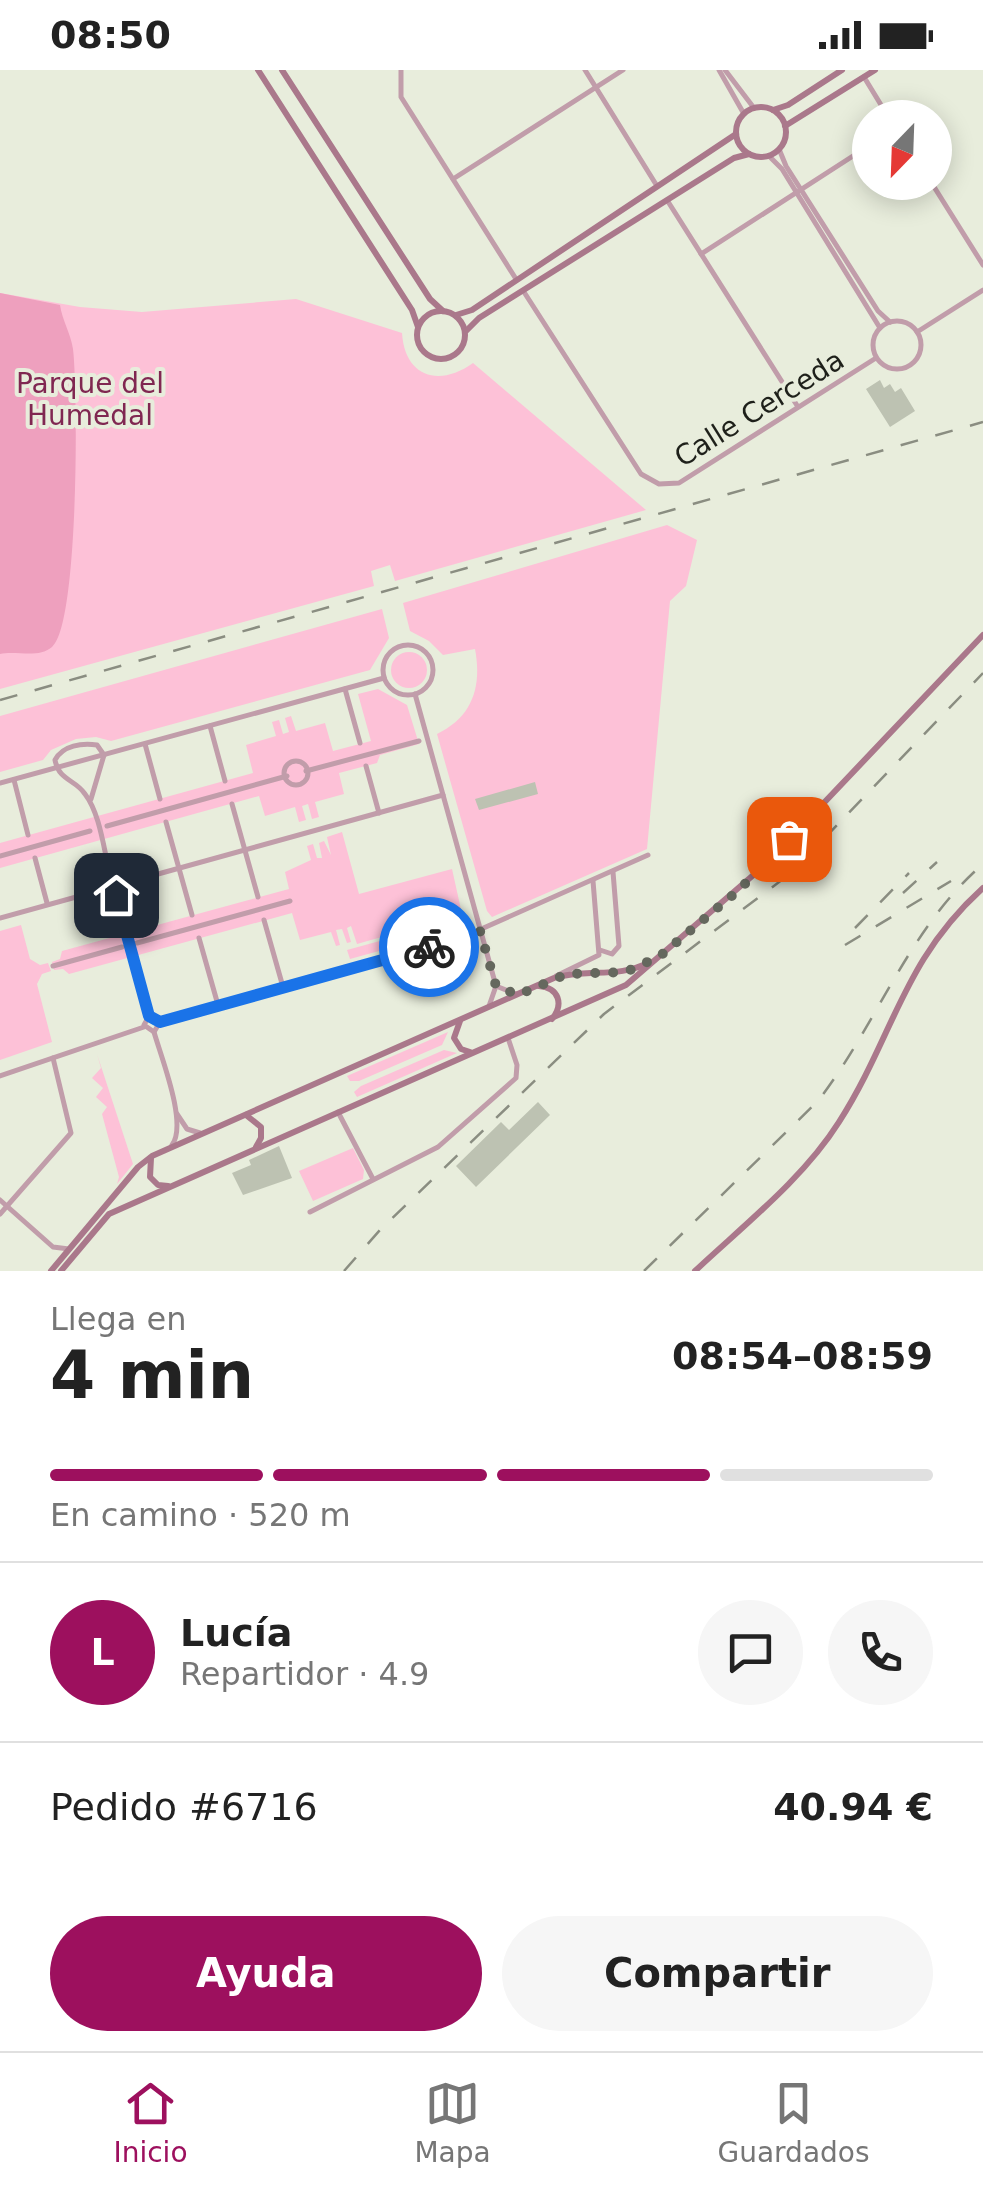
<!DOCTYPE html>
<html lang="es">
<head>
<meta charset="utf-8">
<style>
  body { margin:0; font-family:"DejaVu Sans",sans-serif; background:#f6f6f6; color:#222; height:100vh; display:flex; flex-direction:column; font-size:38px; white-space:nowrap }
  * { box-sizing:border-box; margin:0 }
  p { font-size:32px; color:#767676 }
  .icon { flex:none; width:55px; height:55px; fill:none; stroke:currentColor; stroke-width:2; stroke-linecap:round; stroke-linejoin:round }
  .map { position:relative; height:1201px; overflow:hidden }
  .panel { display:flex; flex-direction:column; background:#fff; flex:1 }
  .panel>* { flex:none }
  .needle { width:65px; rotate:203deg }
  .controls { position:absolute; left:852px; top:30px; display:grid; gap:20px }
  .controls a { display:grid; place-items:center; width:100px; height:100px; border-radius:50%; background:#fff; box-shadow:0 5px 25px #0003; font-size:50px }
  .pin { position:absolute; display:grid; place-items:center; width:85px; height:85px; color:#fff; margin:-42px; border-radius:20px; box-shadow:0 5px 15px #0006 }
  .courier { position:absolute; display:grid; place-items:center; width:100px; height:100px; margin:-50px; border:8px solid #1a73e8; border-radius:50%; background:#fff; color:#222; box-shadow:0 2px 12px #0007 }
  .overview em { font-style:normal; font-weight:600 }
  .overview div { display:flex; flex-direction:column-reverse }
  .overview { display:flex; align-items:center; justify-content:space-between; height:170px; padding:0 50px }
  h1 { font-size:65px; font-weight:600; line-height:75px }
  .bar { display:grid; grid-template-columns:repeat(4,1fr); gap:15px 10px; align-content:center; height:120px; padding:0 50px }
  .bar i { height:12px; border-radius:8px; background:#e0e0e0 }
  .bar .selected { background:#9d105e }
  .bar p { grid-column:span 4 }
  .line { display:flex; align-items:center; gap:25px; padding:0 50px; border-top:2px solid #e0e0e0 }
  .line div { flex:1 }
  .round { display:grid; place-items:center; flex:none; width:105px; height:105px; border-radius:52px; background:#f6f6f6 }
  .action { display:flex; gap:20px; margin-top:auto; padding:20px 50px }
  .action a { flex:1; height:115px; border-radius:60px; background:#9d105e; color:#fff; font-size:40px; font-weight:600; line-height:115px; text-align:center }
  .action a+a { background:#f6f6f6; color:#222 }
  .status { display:flex; justify-content:space-between; align-items:center; height:70px; padding:0 50px; background:#fff; direction:ltr }
  .status svg { height:28px; fill:currentColor }
  .dock { display:flex; justify-content:space-around; align-items:center; height:140px; border-top:2px solid #e0e0e0; background:#fff; font-size:28px; color:#767676 }
  .dock a { display:grid; justify-items:center; gap:5px }
  .dock .selected { color:#9d105e }
  .map>svg:first-child { display:block }
  .green { fill:#fdc1d7 }
  .forest { fill:#eea0be }
  .building { fill:#bdc2b2 }
  .lines { fill:none; stroke-linecap:round; stroke-linejoin:round }
  .street { stroke:#c19daa; stroke-width:5 }
  .secondary { stroke:#aa788b; stroke-width:6 }
  .rail { stroke:#8a8d81; stroke-width:2.5; stroke-dasharray:18 18; stroke-linecap:butt }
  .done { stroke:#65685e; stroke-width:10; stroke-dasharray:0 18 }
  .route { stroke:#1a73e8; stroke-width:12 }
  .labels { text-anchor:middle; stroke-width:8; stroke-linejoin:round; paint-order:stroke }
  .park-label { font-size:28px; fill:#802751; stroke:#e8eddc }
  .street-label { font-size:28px; fill:#1e201a; stroke:#e8eddc }
</style>
</head>
<body>
<div class="status"><b>08:50</b><svg viewBox="0 0 49 12"><path d="M0 12V9h3v3zM5 12V6h3v6zM10 12V3h3v9zM15 12V0h3v12zM26 1h20v11H26zM47 4h2v5h-2z"/></svg></div>
<div class="map">
<svg width="983" height="1201" viewBox="0 0 983 1201">
  <rect width="100%" height="100%" fill="#e8eddc"/>
  <g class="green">
    <path d="M0,223L80,237L142,242L296,229L402,263C405,308 440,317 473,293L646,440L395,511L390,495L371,501L374,516L0,619Z"/>
    <path d="M667,455L697,470L686,516L670,531L647,779L492,847L487,841L437,664C473,647 482,616 475,579L443,585L429,571L410,561L403,533Z"/>
    <path d="M382,539L389,568L370,600L111,671L96,667L76,669L51,680L43,690L0,702V646Z"/>
    <circle cx="409" cy="600" r="18"/>
    <path d="M378,619L407,635L419,674L380,685L377,693L339,703L344,724L315,732L319,747L312,749L308,734L302,736L306,750L299,752L295,737L265,746L259,726L0,798V773L253,703L246,675L276,666L272,652L279,650L283,664L289,662L285,648L291,646L296,661L325,653L333,681L371,671L358,624Z"/>
    <path d="M342,762L359,824L452,799L462,844L357,874L351,856L347,858L351,872L347,873L342,859L336,860L340,875L336,876L331,862L300,870L292,843L69,904L63,899L54,900L52,892L60,889L62,881L289,819L285,802L311,790L307,776L313,774L317,788H322L319,773L324,771L331,785L327,767Z"/>
    <path d="M467,847L462,858L350,889L347,880Z"/>
    <path d="M21,855L30,889L40,895L48,893L51,901L42,904L37,914L52,972L0,990V861Z"/>
    <path d="M448,962L442,975L359,1011H350L347,1006Z"/>
    <path d="M444,980L457,983L357,1027L354,1022L361,1016Z"/>
    <path d="M97,984L133,1094L117,1114L119,1107L102,1044L107,1037L96,1027L103,1018L92,1008L101,998Z"/>
    <path d="M353,1078L364,1100L363,1109L313,1131L299,1101Z"/>
  </g>
  <path class="forest" d="M0,223L60,235C62,250 71,264 73,279C78,320 79,555 52,577C38,589 16,580 0,584Z"/>
  <g class="building">
    <path d="M880,310L884,318L890,314L895,322L901,318L915,341L890,357L866,319Z"/>
    <path d="M535,712L538,724L479,740L475,729Z"/>
    <path d="M538,1032L550,1045L476,1117L456,1096L501,1052L509,1060Z"/>
    <path d="M279,1076L292,1108L243,1125L232,1103L251,1095L249,1090Z"/>
  </g>
  <g class="lines">
    <g class="street">
      <path d="M401,0V27L516,209"/>
      <path d="M585,0L657,116"/>
      <path d="M719,0L744,44"/>
      <path d="M725,0L754,38"/>
      <path d="M864,7L889,48"/>
      <path d="M779,79L786,96L878,241L890,252"/>
      <path d="M769,86L782,99L880,258"/>
      <path d="M453,109L623,0"/>
      <path d="M931,112L983,195"/>
      <path d="M667,130L798,337"/>
      <path d="M701,184L870,75"/>
      <path d="M524,222L641,404L659,414L679,413L876,288"/>
      <circle cx="897" cy="275" r="24"/>
      <path d="M917,262L983,220"/>
      <circle cx="408" cy="600" r="25"/>
      <path d="M345,619L360,673"/>
      <path d="M415,624L496,916L489,936"/>
      <path d="M210,656L225,711"/>
      <path d="M145,674L160,729"/>
      <path d="M104,685L97,675C82,673 63,675 55,690C59,711 75,709 85,724C101,745 104,783 111,808L105,819"/>
      <circle cx="296" cy="703" r="12"/>
      <path d="M366,696L379,743"/>
      <path d="M306,701L419,671"/>
      <path d="M14,710L28,765"/>
      <path d="M0,713L384,608"/>
      <path d="M91,729L104,685"/>
      <path d="M232,734L258,827"/>
      <path d="M166,752L192,845"/>
      <path d="M107,756L287,706"/>
      <path d="M0,786L90,761"/>
      <path d="M35,788L47,833"/>
      <path d="M122,814L443,725"/>
      <path d="M122,814L116,825L149,946L144,955L154,962C161,987 188,1054 172,1075"/>
      <path d="M0,848L105,819"/>
      <path d="M264,850L283,917"/>
      <path d="M199,868L218,935"/>
      <path d="M137,873L290,831"/>
      <path d="M600,880L612,884L619,876L613,802"/>
      <path d="M53,896L122,877"/>
      <path d="M556,906L599,885L593,811"/>
      <path d="M496,916L516,924"/>
      <path d="M149,946L160,952L154,962"/>
      <path d="M160,952L461,868L648,785"/>
      <path d="M0,1006L144,957"/>
      <path d="M338,1042L373,1109"/>
      <path d="M177,1044L187,1059L200,1063"/>
      <path d="M0,1130L53,1177L69,1179"/>
      <path d="M310,1142L438,1077L516,1008L517,995L508,968"/>
      <path d="M0,1144L71,1063L53,988"/>
    </g>
    <g class="secondary">
      <path d="M258,0L412,240L418,257"/>
      <path d="M282,0L430,229L443,241"/>
      <circle cx="761" cy="62" r="25"/>
      <path d="M773,40L788,35L842,0"/>
      <path d="M785,56L875,0"/>
      <circle cx="441" cy="265" r="24"/>
      <path d="M456,245L472,240L736,64"/>
      <path d="M466,261L479,248L734,88L749,84"/>
      <path d="M539,916C559,918 564,934 552,949"/>
      <path d="M460,951L454,968L461,979L470,982"/>
      <path d="M246,1045L261,1057V1068L256,1077"/>
      <path d="M151,1088L150,1107L158,1115L168,1116"/>
      <path d="M51,1201L138,1097L152,1086L554,908C587,898 618,909 650,892"/>
      <path d="M61,1201L109,1144L626,915L765,795L983,565"/>
      <path d="M695,1201C744,1155 803,1109 839,1052C894,966 902,891 983,818"/>
    </g>
    <g class="rail">
      <path d="M0,630L983,352"/>
      <path d="M903,823L937,792"/>
      <path d="M855,858L909,803"/>
      <path d="M845,875L951,811"/>
      <path d="M344,1201L380,1160L604,944L791,803L983,603"/>
      <path d="M644,1201L818,1031C878,953 908,859 983,794"/>
    </g>
  </g>
  <g class="lines">
    <path class="done" d="M429,877L480,861L496,916L518,925L567,904L626,902L660,886L740,819L789,769"/>
    <path class="route" d="M116,825L149,946L160,952L429,877"/>
  </g>
  <g class="labels">
    <g class="park-label">
      <text x="90" y="323">Parque del<tspan x="90" dy="32">Humedal</tspan></text>
    </g>
    <g class="street-label">
      <text transform="translate(759 338) rotate(-32)" y="10">Calle Cerceda</text>
    </g>
  </g>
</svg>
<div class="controls">
<a><svg class="needle" viewBox="-14 -14 28 28"><path d="M0-13l5 13h-10z" fill="#e53935"/><path d="M0 13l5-13h-10z" fill="#767676"/></svg></a>
</div>
<div class="pin" style="left:789px;top:769px;background:#ea580c"><svg class="icon" aria-label="bag" viewBox="0 0 24 24"><path d="M5 8h14l-1 12H6zM9 8a3 3 0 0 1 6 0"/></svg></div>
<div class="pin" style="left:116px;top:825px;background:#1f2937"><svg class="icon" aria-label="home" viewBox="0 0 24 24"><path d="M3 11l9-7 9 7M6 9v11h12V9"/></svg></div>
<div class="courier" style="left:429px;top:877px"><svg class="icon" aria-label="bike" viewBox="0 0 24 24"><circle cx="6" cy="16" r="4"/><circle cx="18" cy="16" r="4"/><path d="M6 16l4-8h5l3 8M10 8l3 8H6M13 5h3"/></svg></div>
</div>
<section class="panel">
<div class="overview"><div><h1>4 min</h1><p>Llega en</p></div><em>08:54–08:59</em></div>
<div class="bar"><i class="selected"></i><i class="selected"></i><i class="selected"></i><i></i><p>En camino · 520 m</p></div>
<div class="line" style="height:180px"><b class="round" style="background:#9d105e;color:#fff">L</b><div><b>Lucía</b><p>Repartidor · 4.9</p></div><a class="round"><svg class="icon" aria-label="chat" viewBox="0 0 24 24"><path d="M4 5h16v11H9l-5 4z"/></svg></a><a class="round"><svg class="icon" aria-label="phone" viewBox="0 0 24 24"><path d="M5 4h4l2 5-3 2q2 4 5 5l2-3 5 2v4C11 20 4 13 5 4z"/></svg></a></div>
<div class="line" style="height:130px"><div>Pedido #6716</div><b>40.94 €</b></div>
<div class="action"><a>Ayuda</a><a>Compartir</a></div>
</section>
<nav class="dock">
<a class="selected"><svg class="icon" aria-label="home" viewBox="0 0 24 24"><path d="M3 11l9-7 9 7M6 9v11h12V9"/></svg>Inicio</a>
<a><svg class="icon" aria-label="map" viewBox="0 0 24 24"><path d="M3 6l6-2 6 2 6-2v14l-6 2-6-2-6 2zM9 4v14M15 6v14"/></svg>Mapa</a>
<a><svg class="icon" aria-label="saved" viewBox="0 0 24 24"><path d="M7 4h10v16l-5-4-5 4z"/></svg>Guardados</a>
</nav>
</body>
</html>
